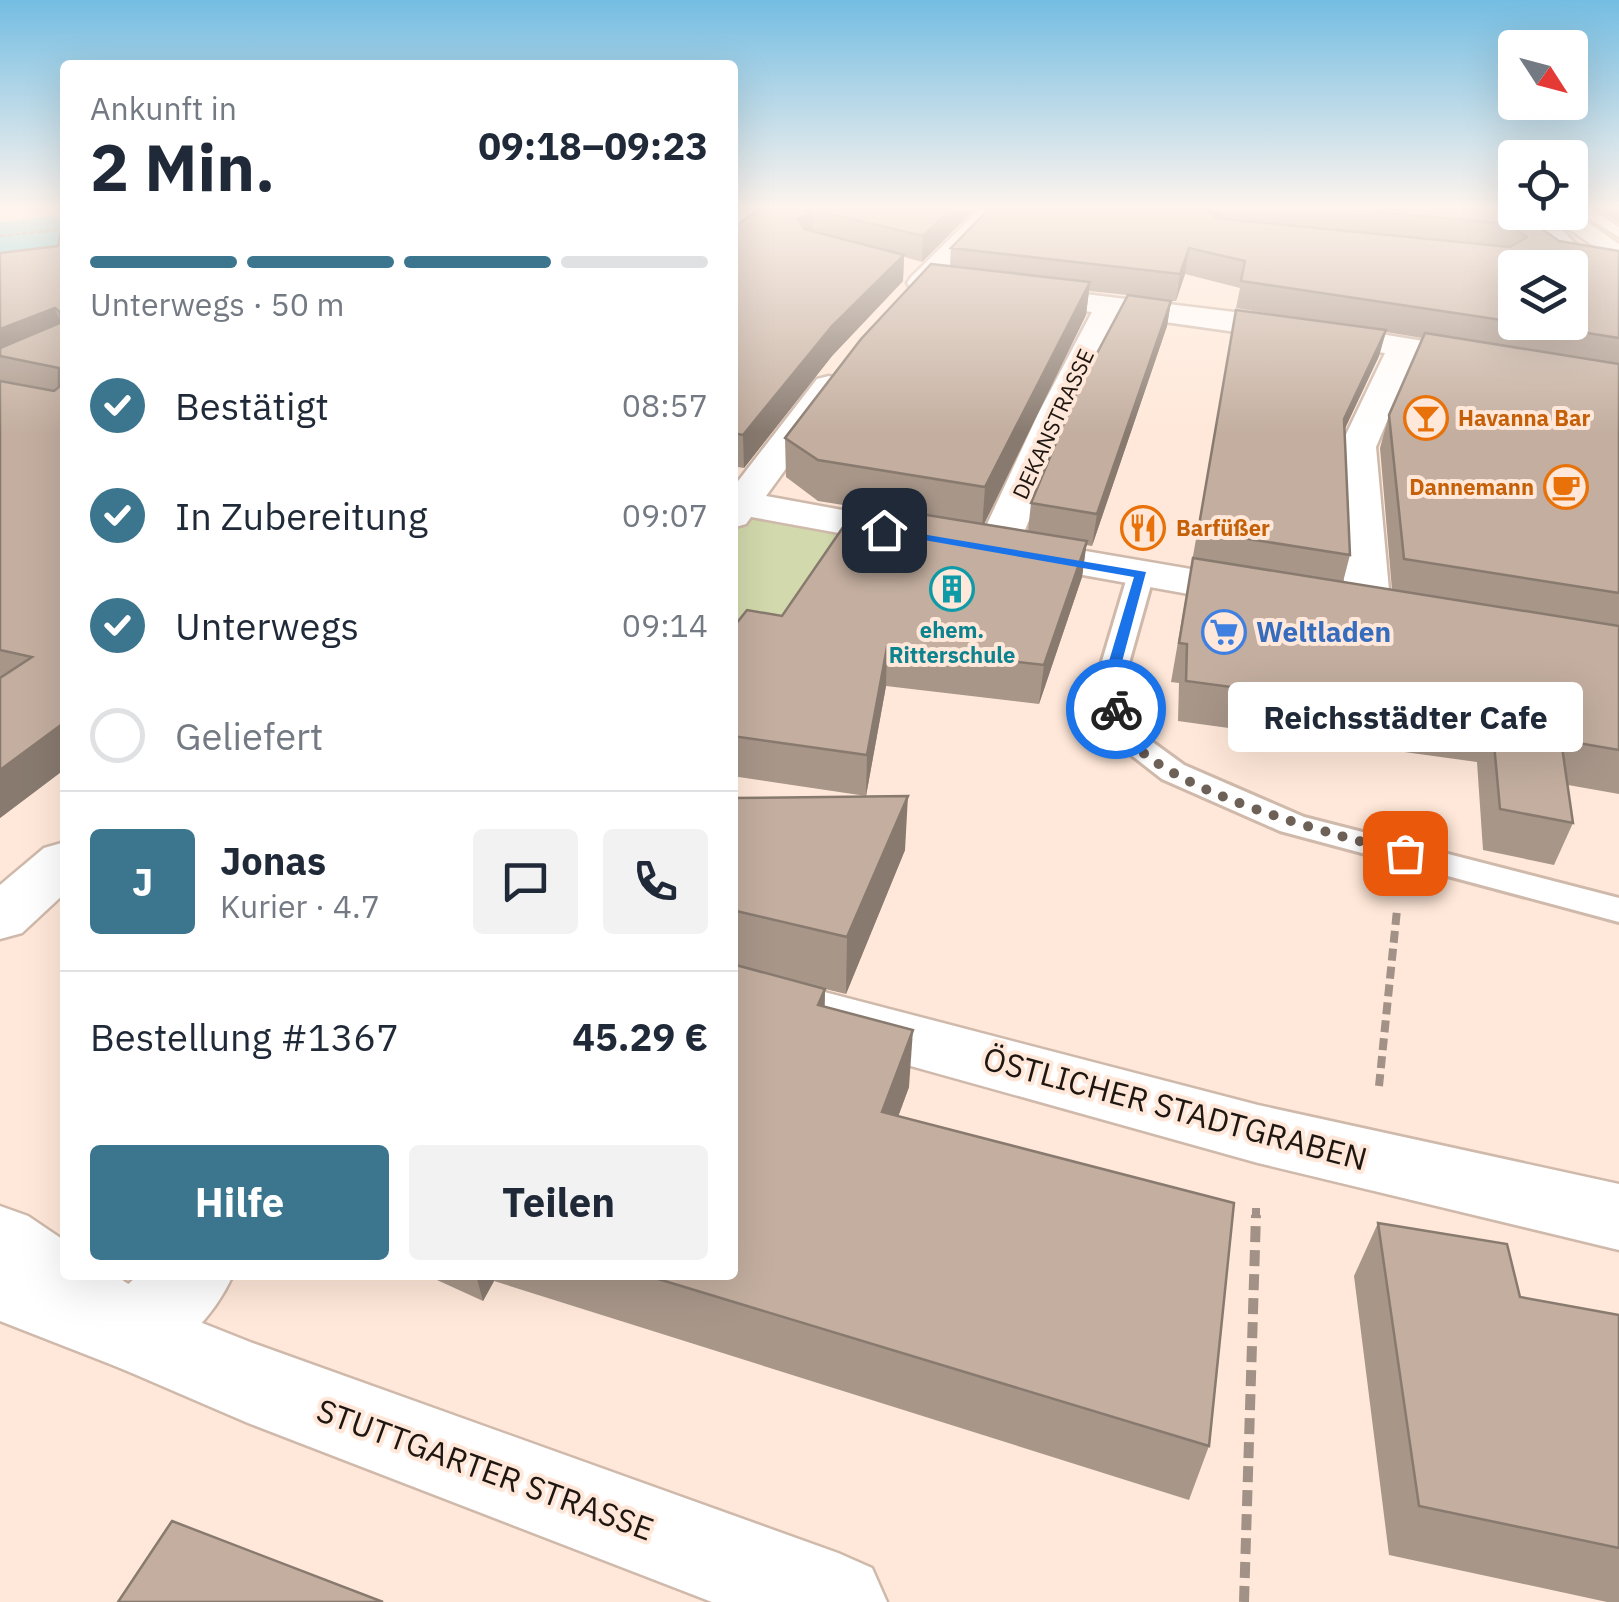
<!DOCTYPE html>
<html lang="de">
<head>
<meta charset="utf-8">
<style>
  body { margin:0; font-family:"IBM Plex Sans",sans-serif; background:#f2f2f3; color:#1f2937; height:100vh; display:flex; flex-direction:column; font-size:38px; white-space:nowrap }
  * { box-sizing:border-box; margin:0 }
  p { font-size:32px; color:#747a83 }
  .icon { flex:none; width:55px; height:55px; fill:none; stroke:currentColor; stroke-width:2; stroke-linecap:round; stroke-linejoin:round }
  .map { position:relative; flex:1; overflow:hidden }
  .details { position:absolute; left:60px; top:60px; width:678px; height:1220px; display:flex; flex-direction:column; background:#fff; border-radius:10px; box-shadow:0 10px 40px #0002 }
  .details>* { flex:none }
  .needle { width:65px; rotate:126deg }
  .tools { position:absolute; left:1498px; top:30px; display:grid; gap:20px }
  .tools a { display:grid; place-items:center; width:90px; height:90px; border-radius:10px; background:#fff; box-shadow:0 10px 40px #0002; font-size:50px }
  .pin { position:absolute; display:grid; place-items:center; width:85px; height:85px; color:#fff; margin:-42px; border-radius:20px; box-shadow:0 5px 15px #0006 }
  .courier { position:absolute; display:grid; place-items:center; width:100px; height:100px; margin:-50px; border:8px solid #1a73e8; border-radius:50%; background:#fff; color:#222; box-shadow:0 2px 12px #0007 }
  .bubble { position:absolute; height:70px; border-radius:10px; background:#fff; box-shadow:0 10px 40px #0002; font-size:32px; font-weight:800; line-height:70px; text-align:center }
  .overview em { font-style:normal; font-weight:800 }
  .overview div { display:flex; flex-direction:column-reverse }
  .overview { display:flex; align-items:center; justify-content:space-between; height:170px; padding:0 30px }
  h1 { font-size:65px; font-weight:800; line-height:75px }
  .bar { display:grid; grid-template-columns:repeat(4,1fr); gap:15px 10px; align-content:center; height:120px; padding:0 30px }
  .bar i { height:12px; border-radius:8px; background:#e0e1e3 }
  .bar .current { background:#3b758e }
  .bar p { grid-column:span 4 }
  .line { display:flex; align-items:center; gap:25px; padding:0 30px; border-top:2px solid #e0e1e3 }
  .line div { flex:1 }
  .round { display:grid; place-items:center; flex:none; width:105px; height:105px; border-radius:10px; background:#f2f2f3 }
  ol { padding:0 30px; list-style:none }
  li { display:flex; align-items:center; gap:30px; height:110px }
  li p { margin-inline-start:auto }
  li .icon { padding:10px; border-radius:50%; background:#3b758e; color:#fff; stroke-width:4 }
  li:last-child { color:#747a83 }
  li i { width:55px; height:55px; border:5px solid #e0e1e3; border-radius:50% }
  .primary-button { display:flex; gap:20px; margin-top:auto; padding:20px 30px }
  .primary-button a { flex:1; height:115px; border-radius:10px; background:#3b758e; color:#fff; font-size:40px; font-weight:800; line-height:115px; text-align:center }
  .primary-button a+a { background:#f2f2f3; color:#1f2937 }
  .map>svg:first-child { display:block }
  .green { fill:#d2d9ac }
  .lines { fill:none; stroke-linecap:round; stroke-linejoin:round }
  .river { fill:#67cad8; fill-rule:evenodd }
  .lane-casing { stroke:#cfb9ab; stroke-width:6 }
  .street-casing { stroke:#cfb9ab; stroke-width:5 }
  .secondary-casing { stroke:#cfb9ab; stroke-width:5 }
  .path-far2 { stroke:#a29186; stroke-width:2.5; stroke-dasharray:5 2.5; stroke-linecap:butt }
  .path-far1 { stroke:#a29186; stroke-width:8; stroke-dasharray:12 6; stroke-linecap:butt }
  .path { stroke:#a29186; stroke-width:10; stroke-dasharray:16 8; stroke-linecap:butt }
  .lane { fill:#fff; fill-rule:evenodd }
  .street { fill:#fff; fill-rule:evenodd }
  .secondary { fill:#fff; fill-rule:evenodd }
  .wall { fill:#a89689; fill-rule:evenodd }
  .shaded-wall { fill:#887a6f }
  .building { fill:#c3ae9f; stroke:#887a6f; stroke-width:2.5 }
  .route { fill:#1a73e8 }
  .done { stroke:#6d6057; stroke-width:10; stroke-dasharray:0 18 }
  .labels { text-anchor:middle; stroke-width:8; stroke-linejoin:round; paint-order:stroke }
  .far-food-label { font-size:22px; font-weight:bold; fill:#c56008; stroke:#ffe8d9; text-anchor:start }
  .far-street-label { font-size:22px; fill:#1e1611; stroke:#ffe8d9 }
  .far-culture-label { font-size:22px; font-weight:bold; fill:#0d838f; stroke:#ffe8d9 }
  .shop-label { font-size:28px; font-weight:bold; fill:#366cbe; stroke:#ffe8d9; text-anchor:start }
  .near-street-label { font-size:32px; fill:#1e1611; stroke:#ffe8d9 }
</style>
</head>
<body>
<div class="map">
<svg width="1619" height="1602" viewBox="0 0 1619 1602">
  <rect width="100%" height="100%" fill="#ffe8d9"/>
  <g class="green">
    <path d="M65,225V238L31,243L27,261L0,264V231Z"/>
    <path d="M733,516L847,523L783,632L733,625Z"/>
  </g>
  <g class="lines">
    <path class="river" d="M65,214V254L0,264V222Z"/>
    <g class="lane-casing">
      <g id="lane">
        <path d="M1576,210H1592L1619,227V237Z"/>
        <path d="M1530,212H1545L1582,251L1619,264V275L1572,257Z"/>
        <path d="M1141,566L1154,574L1122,688L1140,733L1184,765L1304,817L1619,898V922L1280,831L1162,779L1116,743L1094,688L1128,574Z"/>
      </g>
    </g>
    <g class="street-casing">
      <g id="street">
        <path d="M979,210H1004L942,277L1276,317L1619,373V393L1414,358L1376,447L1391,612L1384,622L1368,626L1352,622L1345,612L1340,447L1385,353L1122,316L1072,414L1021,540L1261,581L1277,585L1283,594L1277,603L1261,607L982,557L976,548L1038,414L1092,312L911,289L907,283L911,277Z"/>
        <path d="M1570,210L1619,244V264L1545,212Z"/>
        <path d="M829,376L841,379L846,386L766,496L935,527L942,536L935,545L921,548L751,517L746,524L732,528V489L817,379Z"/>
        <path d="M732,968L1258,1105L1619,1184V1250L1258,1163L732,1016Z"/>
        <path d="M0,1248L65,1271V1275L121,1291L138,1275H233C214,1317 176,1356 133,1373L0,1321Z"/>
      </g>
    </g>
    <g class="secondary-casing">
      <g id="secondary">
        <path d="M65,842V893L22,933L0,939V885L44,848Z"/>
        <path d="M0,1206L28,1216L65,1241V1275H115L162,1307L250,1342L838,1553L872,1568L887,1602H712L248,1423L104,1361L0,1285Z"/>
      </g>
    </g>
    <path class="path-far2" d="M0,236L65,229"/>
    <g class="path-far1">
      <path d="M1379,1086L1397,910"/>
      <path d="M1256,1218V1208"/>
    </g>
    <path class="path" d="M1244,1602L1256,1215"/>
    <use href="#lane" class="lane"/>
    <use href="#street" class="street"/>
    <use href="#secondary" class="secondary"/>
  </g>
  <g class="wall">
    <path d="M758,210H974L922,262L904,257L903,281L832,356L744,468L732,466V229Z"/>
    <path d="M988,210H1515L1559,241L1619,251V794L1568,785L1573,823L1554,865L1483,850L1477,762L1178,721L1179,683L1171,682L1236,310L1301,319L1236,308L1240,288L1185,274L1176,301H1171L1167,326L1092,546L1086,545L1082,577L1039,704L886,686L866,796L732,776V629L782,616L856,507L818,501L786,477L785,438L950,266L951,248ZM1089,291L1127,295L1031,503L1028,531L984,524L1086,315ZM1386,332L1422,338L1389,415L1380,448L1392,590L1343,582L1350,555L1344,431L1379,356Z"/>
    <path d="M1599,210H1619V223Z"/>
    <path d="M65,229V769L0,818V382L32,387L0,381V253L58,246Z"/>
    <path d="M732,798L905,850L846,994L813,986L825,989L824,1007L909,1087L898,1116L1209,1446L1189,1500L494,1281L483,1301L426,1275H732Z"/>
    <path d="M1378,1223L1520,1297L1619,1315V1602H1607L1389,1555L1354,1276Z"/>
  </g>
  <g class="shaded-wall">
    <path d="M813,210V234L798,244V219Z"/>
    <path d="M951,210H974L922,262L923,236Z"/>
    <path d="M1207,210H1223L1220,222Z"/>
    <path d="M1189,248L1185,274L1176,301L1180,274Z"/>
    <path d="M904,255L903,281L832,356L744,468L743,435L832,326Z"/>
    <path d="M1090,282L1086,315L982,528L985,487Z"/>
    <path d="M1171,301L1167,326L1092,546L1097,514Z"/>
    <path d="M55,308L64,334L0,356V329Z"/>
    <path d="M1386,330L1379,356L1336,447L1344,419Z"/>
    <path d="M1087,541L1082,577L1039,704L1044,665Z"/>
    <path d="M887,647L886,686L866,796L867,755Z"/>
    <path d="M65,722V769L0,818V770Z"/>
    <path d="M908,796L905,850L846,994L847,937Z"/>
    <path d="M825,989L824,1046L818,1005Z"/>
    <path d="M913,1030L909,1087L879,1169L882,1112Z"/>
    <path d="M476,1275H492L494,1281L483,1301Z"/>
  </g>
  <g class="building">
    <path d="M758,210H951L923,236L813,210L798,219L804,229L904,255L832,326L743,435L732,433V229Z"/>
    <path d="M988,210H1208L1215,218L1510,247L1527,237L1510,224L1353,210H1515V212H1529L1532,222L1559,241L1619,251V338L1517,322H1570V268H1515V322L1241,281L1245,261L1189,248L1180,274L951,248Z"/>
    <path d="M65,229V722L0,770V678L32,657L0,650V381L54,391L59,387V368L0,356V348L60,323V312L55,308L0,329V253L58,246L61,230Z"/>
    <path d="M931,264L1090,282L985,487L818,460L785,438L861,339Z"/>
    <path d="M1128,295L1171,301L1097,514L1031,503L1079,387Z"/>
    <path d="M1236,310L1386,330L1344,419L1350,555L1198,531Z"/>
    <path d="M1425,333L1619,364V593L1404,559L1389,415Z"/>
    <path d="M859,504L1087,541L1044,665L887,647L867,755L732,736V629L747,610L782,616Z"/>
    <path d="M1193,558L1619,626V750L1561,740L1573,823L1500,809L1492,722L1186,681L1187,644L1179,643Z"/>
    <path d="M908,796L847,937L732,910V798Z"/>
    <path d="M732,964L825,989L818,1005L913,1030L882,1112L1234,1203L1209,1446L645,1275H732Z"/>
    <path d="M1378,1223L1507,1244L1520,1297L1619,1315V1548L1419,1506Z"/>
    <path d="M172,1521L383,1602H118Z"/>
  </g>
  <linearGradient id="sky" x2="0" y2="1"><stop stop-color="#74bde2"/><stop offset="0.48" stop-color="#fff5ee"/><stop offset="1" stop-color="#fff5ee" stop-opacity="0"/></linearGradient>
  <rect width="1619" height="434" fill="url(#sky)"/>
  <path class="route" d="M880,527L1146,572L1115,688L1121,712H1111L1101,688L1134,577L884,533Z"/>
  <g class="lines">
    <path class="done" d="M1116,709C1120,718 1122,731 1128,738C1174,794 1335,835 1405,853"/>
  </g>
  <defs>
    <g id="bar-ring" transform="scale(2.25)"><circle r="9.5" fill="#ffe8d9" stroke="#e8710a" stroke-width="1.5"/><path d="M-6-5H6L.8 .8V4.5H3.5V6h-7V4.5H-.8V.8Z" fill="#e8710a"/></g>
    <g id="cafe-ring" transform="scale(2.25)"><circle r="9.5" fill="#ffe8d9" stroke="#e8710a" stroke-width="1.5"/><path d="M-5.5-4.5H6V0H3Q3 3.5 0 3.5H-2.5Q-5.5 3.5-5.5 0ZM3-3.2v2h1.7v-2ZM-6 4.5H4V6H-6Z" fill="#e8710a"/></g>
    <g id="restaurant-ring" transform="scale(2.25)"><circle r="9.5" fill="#ffe8d9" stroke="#e8710a" stroke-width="1.5"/><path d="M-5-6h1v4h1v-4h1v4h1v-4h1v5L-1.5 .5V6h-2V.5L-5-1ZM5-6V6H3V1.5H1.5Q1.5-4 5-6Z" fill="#e8710a"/></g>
    <g id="building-ring" transform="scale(2.25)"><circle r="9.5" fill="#ffe8d9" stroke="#0f9aa8" stroke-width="1.5"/><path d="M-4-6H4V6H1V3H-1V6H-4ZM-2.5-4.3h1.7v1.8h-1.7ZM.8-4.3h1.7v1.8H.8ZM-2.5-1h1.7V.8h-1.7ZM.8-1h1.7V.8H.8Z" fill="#0f9aa8"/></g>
    <g id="supermarket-ring" transform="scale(2.25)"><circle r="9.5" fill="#ffe8d9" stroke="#3f7fe0" stroke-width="1.5"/><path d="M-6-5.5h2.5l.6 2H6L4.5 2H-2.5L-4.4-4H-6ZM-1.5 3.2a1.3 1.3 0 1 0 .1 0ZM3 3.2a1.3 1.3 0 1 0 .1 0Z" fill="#3f7fe0"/></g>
  </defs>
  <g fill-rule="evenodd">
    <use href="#bar-ring" x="1426" y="418"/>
    <use href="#cafe-ring" x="1566" y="487"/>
    <use href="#restaurant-ring" x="1143" y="528"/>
    <use href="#building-ring" x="952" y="589"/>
    <use href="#supermarket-ring" x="1224" y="632"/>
  </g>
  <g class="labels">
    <g class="far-food-label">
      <text x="1458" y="426">Havanna Bar</text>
      <text x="1534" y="495" text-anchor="end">Dannemann</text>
      <text x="1176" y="536">Barfüßer</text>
    </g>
    <g class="far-street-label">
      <text transform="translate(1053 424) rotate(-65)" y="8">DEKANSTRASSE</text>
    </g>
    <g class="far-culture-label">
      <text x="952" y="638">ehem.<tspan x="952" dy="25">Ritterschule</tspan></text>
    </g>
    <g class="shop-label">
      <text x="1256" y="642">Weltladen</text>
    </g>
    <g class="near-street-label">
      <text transform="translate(1175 1109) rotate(15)" y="11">ÖSTLICHER STADTGRABEN</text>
      <text transform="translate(485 1470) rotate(20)" y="11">STUTTGARTER STRASSE</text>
    </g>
  </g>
</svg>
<div class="tools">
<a><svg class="needle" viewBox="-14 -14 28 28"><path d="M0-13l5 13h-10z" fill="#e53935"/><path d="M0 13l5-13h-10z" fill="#747a83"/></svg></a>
<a><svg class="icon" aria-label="locate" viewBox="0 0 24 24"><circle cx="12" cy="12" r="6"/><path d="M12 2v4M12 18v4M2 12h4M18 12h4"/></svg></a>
<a><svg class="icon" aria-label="layers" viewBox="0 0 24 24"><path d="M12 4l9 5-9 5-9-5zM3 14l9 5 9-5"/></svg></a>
</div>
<div class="pin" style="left:1405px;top:853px;background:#ea580c"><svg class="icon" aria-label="bag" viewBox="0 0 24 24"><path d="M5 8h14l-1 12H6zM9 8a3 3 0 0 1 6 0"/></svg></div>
<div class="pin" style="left:884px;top:530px;background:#1f2937"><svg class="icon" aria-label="home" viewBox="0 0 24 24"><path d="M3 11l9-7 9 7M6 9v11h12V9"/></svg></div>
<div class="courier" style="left:1116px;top:709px"><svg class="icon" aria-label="bike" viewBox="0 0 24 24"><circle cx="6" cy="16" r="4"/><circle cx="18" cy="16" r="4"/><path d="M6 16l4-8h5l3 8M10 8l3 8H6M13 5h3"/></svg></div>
<div class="bubble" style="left:1228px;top:682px;width:355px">Reichsstädter Cafe</div>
<section class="details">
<div class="overview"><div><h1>2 Min.</h1><p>Ankunft in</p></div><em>09:18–09:23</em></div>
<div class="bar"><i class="current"></i><i class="current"></i><i class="current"></i><i></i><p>Unterwegs · 50 m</p></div>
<ol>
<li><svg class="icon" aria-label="check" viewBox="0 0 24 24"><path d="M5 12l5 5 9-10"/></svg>Bestätigt<p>08:57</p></li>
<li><svg class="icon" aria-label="check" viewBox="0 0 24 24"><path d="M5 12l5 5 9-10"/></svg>In Zubereitung<p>09:07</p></li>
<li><svg class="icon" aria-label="check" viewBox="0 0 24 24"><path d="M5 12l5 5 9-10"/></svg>Unterwegs<p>09:14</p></li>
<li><i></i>Geliefert</li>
</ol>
<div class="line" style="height:180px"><b class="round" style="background:#3b758e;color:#fff">J</b><div><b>Jonas</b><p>Kurier · 4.7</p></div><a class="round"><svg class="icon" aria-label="chat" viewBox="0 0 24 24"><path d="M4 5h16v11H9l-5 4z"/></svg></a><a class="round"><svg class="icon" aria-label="phone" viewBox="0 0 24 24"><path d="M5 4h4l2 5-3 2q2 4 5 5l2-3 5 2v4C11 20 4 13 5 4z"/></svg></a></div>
<div class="line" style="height:130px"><div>Bestellung #1367</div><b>45.29 €</b></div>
<div class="primary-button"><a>Hilfe</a><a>Teilen</a></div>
</section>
</div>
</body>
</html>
